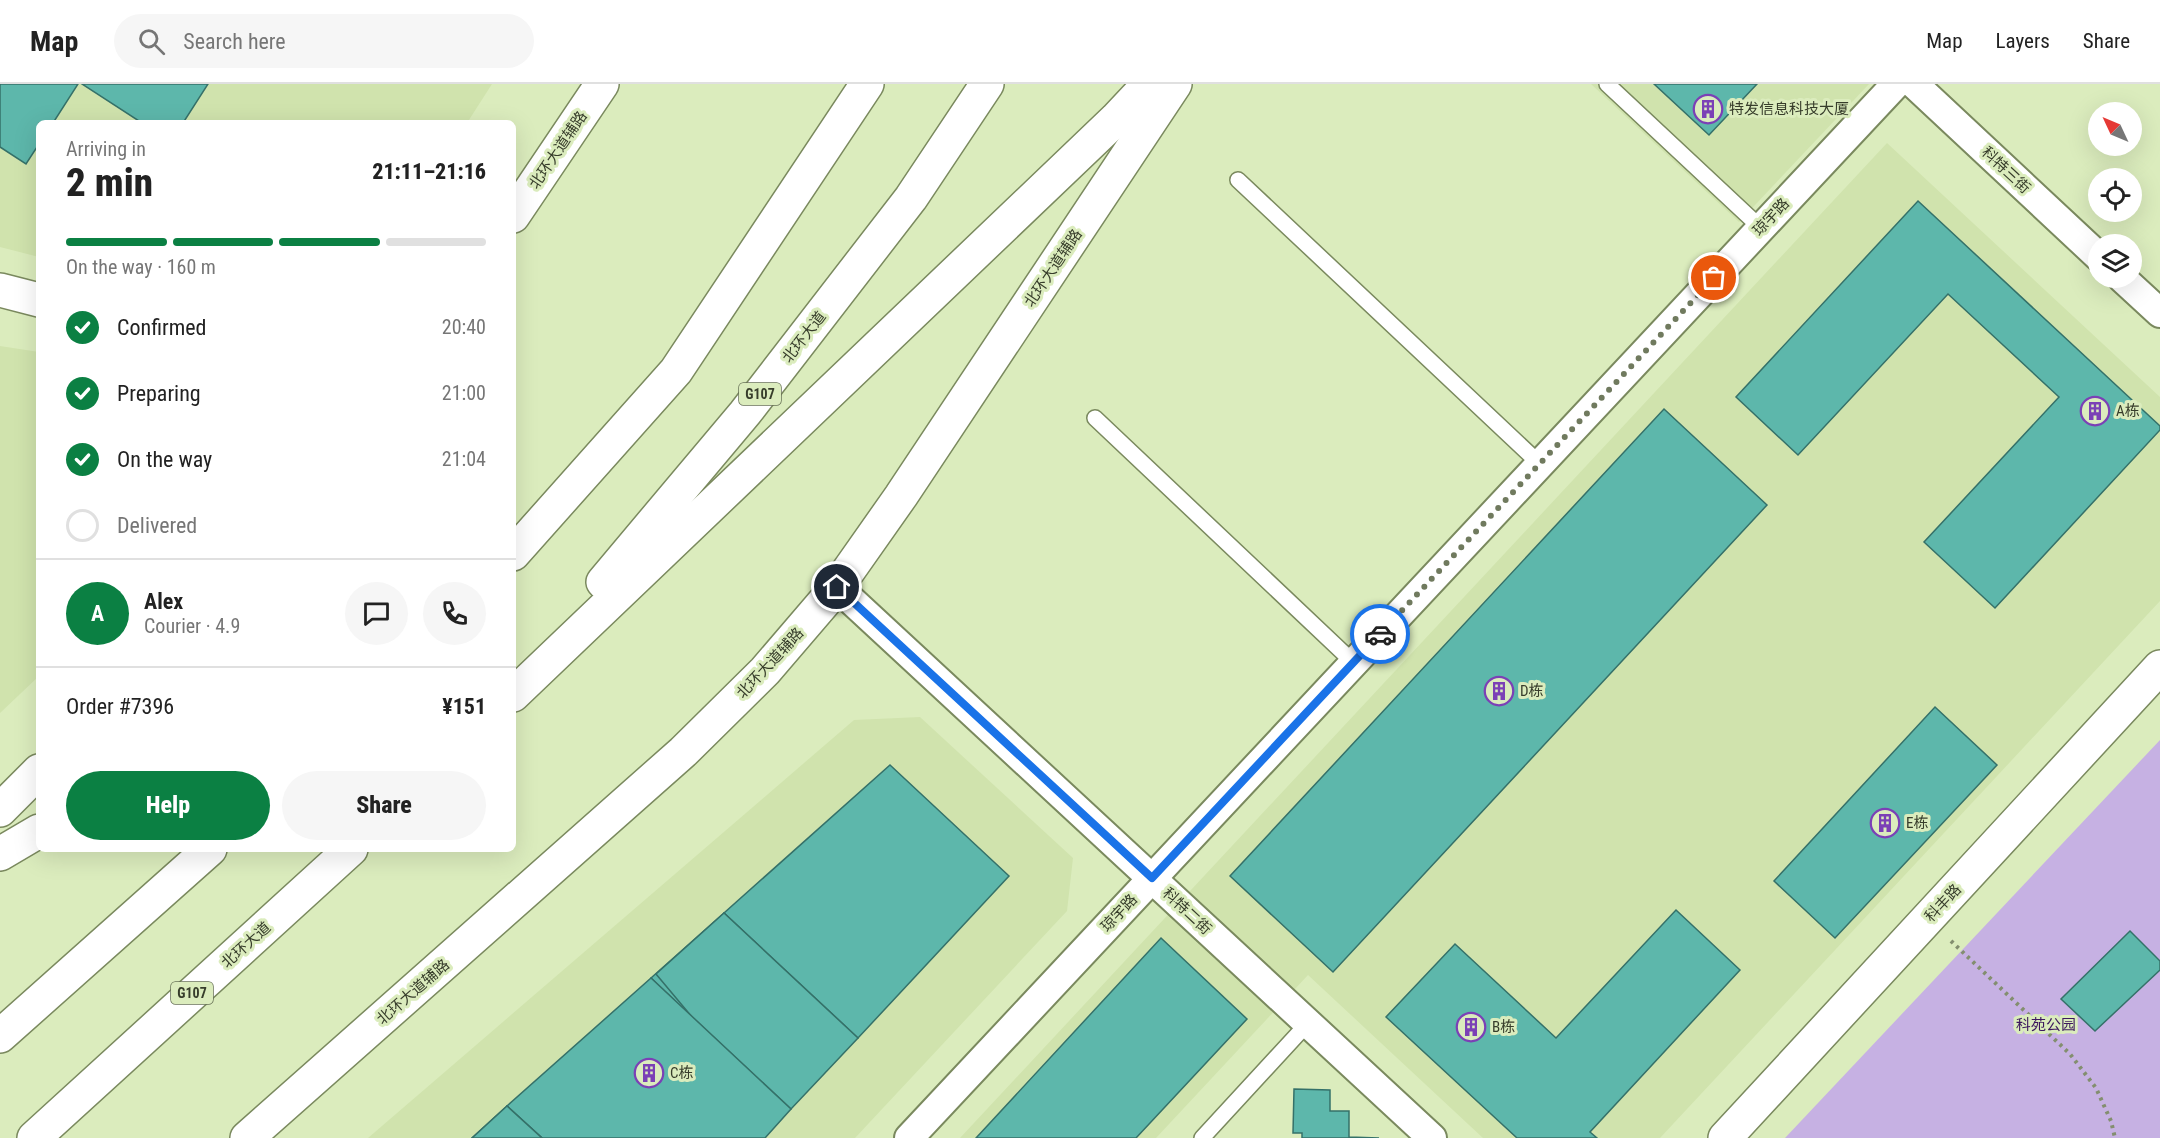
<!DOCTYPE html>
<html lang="en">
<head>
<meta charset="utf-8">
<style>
  body { margin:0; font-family:"Roboto Condensed","Noto Sans SC",sans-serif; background:#f6f6f6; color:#222; height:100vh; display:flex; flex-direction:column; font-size:22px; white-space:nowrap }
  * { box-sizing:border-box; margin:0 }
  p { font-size:20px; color:#767676 }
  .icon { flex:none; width:33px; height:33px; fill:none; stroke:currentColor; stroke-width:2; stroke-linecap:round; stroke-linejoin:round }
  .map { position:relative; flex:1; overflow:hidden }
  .details { position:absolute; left:36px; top:36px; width:480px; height:732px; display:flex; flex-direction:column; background:#fff; border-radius:9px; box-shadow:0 6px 24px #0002 }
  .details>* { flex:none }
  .needle { width:39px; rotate:314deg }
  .fabs { position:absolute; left:2088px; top:18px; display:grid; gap:12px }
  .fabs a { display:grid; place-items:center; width:54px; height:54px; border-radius:50%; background:#fff; box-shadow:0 6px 24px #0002; font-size:30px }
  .pin { position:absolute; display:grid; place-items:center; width:51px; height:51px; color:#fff; margin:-26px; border:3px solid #fff; border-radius:50%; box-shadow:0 2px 6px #0007 }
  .courier { position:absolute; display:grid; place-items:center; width:60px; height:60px; margin:-30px; border:4px solid #1a73e8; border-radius:50%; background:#fff; color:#222; box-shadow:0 2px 8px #0007 }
  .headline em { font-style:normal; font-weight:800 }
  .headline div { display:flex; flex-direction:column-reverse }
  .headline { display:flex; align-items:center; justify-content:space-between; height:102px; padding:0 30px }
  h1 { font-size:39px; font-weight:800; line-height:45px }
  .bar { display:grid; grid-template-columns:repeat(4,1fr); gap:9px 6px; align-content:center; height:72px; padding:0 30px }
  .bar i { height:8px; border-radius:4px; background:#e0e0e0 }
  .bar .active { background:#0b8043 }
  .bar p { grid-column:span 4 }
  .line { display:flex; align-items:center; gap:15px; padding:0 30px; border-top:2px solid #e0e0e0 }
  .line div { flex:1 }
  .round { display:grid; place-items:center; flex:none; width:63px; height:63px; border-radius:32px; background:#f6f6f6 }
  ol { padding:0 30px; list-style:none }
  li { display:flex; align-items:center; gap:18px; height:66px }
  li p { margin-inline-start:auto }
  li .icon { padding:6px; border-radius:50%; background:#0b8043; color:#fff; stroke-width:4 }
  li:last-child { color:#767676 }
  li i { width:33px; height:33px; border:3px solid #e0e0e0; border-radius:50% }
  .action { display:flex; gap:12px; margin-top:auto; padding:12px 30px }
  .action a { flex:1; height:69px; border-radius:36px; background:#0b8043; color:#fff; font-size:24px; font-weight:800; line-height:69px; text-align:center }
  .action a+a { background:#f6f6f6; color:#222 }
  header { display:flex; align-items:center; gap:36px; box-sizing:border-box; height:84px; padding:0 30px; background:#fff; border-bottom:2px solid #e0e0e0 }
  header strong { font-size:28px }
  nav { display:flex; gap:33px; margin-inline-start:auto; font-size:21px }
  .search { width:420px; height:54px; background:#f6f6f6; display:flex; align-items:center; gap:15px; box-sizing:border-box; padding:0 21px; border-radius:33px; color:#767676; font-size:22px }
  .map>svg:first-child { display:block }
  .built { fill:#d0e3ad }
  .green { fill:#c6b1e3 }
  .building { fill:#5db7ab; stroke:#357169; stroke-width:1.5 }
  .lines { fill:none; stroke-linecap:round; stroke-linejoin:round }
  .lane-casing { stroke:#7a895e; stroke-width:18 }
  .street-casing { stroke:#7a895e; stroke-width:32 }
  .secondary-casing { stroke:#7a895e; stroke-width:36 }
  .primary-casing { stroke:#7a895e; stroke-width:36 }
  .highway-casing { stroke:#7a895e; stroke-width:36 }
  .path { stroke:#838e6f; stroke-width:4; stroke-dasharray:3 4.5; stroke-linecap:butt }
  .lane { stroke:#fff; stroke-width:15 }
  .street { stroke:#fff; stroke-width:28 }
  .secondary { stroke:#fff; stroke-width:33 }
  .primary { stroke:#fff; stroke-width:33 }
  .highway { stroke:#fff; stroke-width:33 }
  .done { stroke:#707a5e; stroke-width:6; stroke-dasharray:0 10.8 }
  .route { stroke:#1a73e8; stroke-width:8 }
  .labels { text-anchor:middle; stroke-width:6; stroke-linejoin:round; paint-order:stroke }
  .shield { fill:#dbecbd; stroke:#687257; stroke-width:1.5 }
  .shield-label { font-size:14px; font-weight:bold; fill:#373d2b }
  .poi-label { font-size:15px; fill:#373d2b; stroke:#dbecbd; text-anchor:start }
  .street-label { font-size:15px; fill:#373d2b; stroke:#dbecbd }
  .park-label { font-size:15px; fill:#3c185e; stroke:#dbecbd }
</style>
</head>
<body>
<header>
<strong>Map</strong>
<div class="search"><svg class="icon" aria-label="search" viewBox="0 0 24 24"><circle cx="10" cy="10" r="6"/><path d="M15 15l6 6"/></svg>Search here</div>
<nav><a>Map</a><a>Layers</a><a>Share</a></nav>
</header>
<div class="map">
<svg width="2160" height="1054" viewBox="0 0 2160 1054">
  <rect width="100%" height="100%" fill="#dbecbd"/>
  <g class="built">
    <path d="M0,0H492L467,39H39V173L0,163Z"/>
    <path d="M1591,0H1869L1739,138Z"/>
    <path d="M1887,59L2160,313V517L1660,1054H1483L1308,891L1156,1054H960Z"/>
    <path d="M0,262L39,268V592L0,629Z"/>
    <path d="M920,633L1073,774L1067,827L855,1054H368L854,636Z"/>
  </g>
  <path class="green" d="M2160,656V1054H1785Z"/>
  <g class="building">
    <path d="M0,0H78L53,39H39V60L26,80L0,63Z"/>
    <path d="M82,0H208L183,39H142Z"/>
    <path d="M1654,0H1757L1709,51Z"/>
    <path d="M1918,117L2160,342V346L1995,524L1924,458L2059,313L1948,210L1798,371L1736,313Z"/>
    <path d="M1664,325L1767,421L1333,888L1230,792Z"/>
    <path d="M1935,623L1997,681L1835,854L1774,797Z"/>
    <path d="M890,681L1009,792L858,954L724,829Z"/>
    <path d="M1676,826L1740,886L1590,1048L1597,1054H1517L1386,933L1455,860L1556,954Z"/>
    <path d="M724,829L765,868L692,933L651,894Z"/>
    <path d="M724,829L858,954L791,1025L692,933L656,890Z"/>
    <path d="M2130,847L2160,877V886L2095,947L2061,915Z"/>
    <path d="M1161,854L1247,935L1136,1054H976Z"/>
    <path d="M651,894L791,1025L765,1054H542L507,1022Z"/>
    <path d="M1294,1005L1330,1006V1027H1349V1053L1379,1054H1302V1049H1293Z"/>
    <path d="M507,1022L542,1054H472Z"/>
    <path d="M507,1022L542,1054H472Z"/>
  </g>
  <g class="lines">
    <g class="lane-casing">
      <g id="lane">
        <path d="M1607,0L1761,144"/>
        <path d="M1238,96L1540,380"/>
        <path d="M1095,334L1353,578"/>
        <path d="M1202,1054L1308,939"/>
      </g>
    </g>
    <g class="street-casing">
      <g id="street">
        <path d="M1914,0L2098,172"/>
        <path d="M2122,194L2160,229"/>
        <path d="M837,503L1432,1054"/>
        <path d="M909,1054L1896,0"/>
      </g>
    </g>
    <g class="secondary-casing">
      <g id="secondary">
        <path d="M0,206L39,216"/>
        <path d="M1725,1054L2160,583"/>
      </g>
    </g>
    <g class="primary-casing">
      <g id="primary">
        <path d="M513,132L602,0"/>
        <path d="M0,726L39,687"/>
        <path d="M247,1054L683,668L765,587L837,503L901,412L1175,0"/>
      </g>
    </g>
    <g class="highway-casing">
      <g id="highway">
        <path d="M513,470L676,287L867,0"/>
        <path d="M603,498L745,329L911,114L987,0"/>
        <path d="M513,611L1116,35L1149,0"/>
        <path d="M0,770L39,747"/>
        <path d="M0,952L210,765"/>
        <path d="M34,1054L351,765"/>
      </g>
    </g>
    <path class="path" d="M1951,857L2070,970L2096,1004L2111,1037L2115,1054"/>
    <use href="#lane" class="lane"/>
    <use href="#street" class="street"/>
    <use href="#secondary" class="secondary"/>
    <use href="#primary" class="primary"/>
    <use href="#highway" class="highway"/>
  </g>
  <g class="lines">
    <path class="done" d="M1380,550L1714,194"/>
    <path class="route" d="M837,503L1152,794L1380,550"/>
  </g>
  <defs>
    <g id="building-ring" transform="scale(1.5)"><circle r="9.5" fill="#dbecbd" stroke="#7b40b6" stroke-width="1.5"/><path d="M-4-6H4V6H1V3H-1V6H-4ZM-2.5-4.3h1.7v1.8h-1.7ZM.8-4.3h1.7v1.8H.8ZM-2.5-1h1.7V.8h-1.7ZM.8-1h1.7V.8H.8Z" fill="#7b40b6"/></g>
  </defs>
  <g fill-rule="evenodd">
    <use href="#building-ring" x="1708" y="25"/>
    <use href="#building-ring" x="2095" y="327"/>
    <use href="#building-ring" x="1499" y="607"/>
    <use href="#building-ring" x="1885" y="739"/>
    <use href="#building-ring" x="1471" y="943"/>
    <use href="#building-ring" x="649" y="989"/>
  </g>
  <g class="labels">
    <g class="shield">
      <rect x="739" y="299" width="42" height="22" rx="4.5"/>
      <rect x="171" y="898" width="42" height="22" rx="4.5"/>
    </g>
    <g class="shield-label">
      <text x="760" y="315">G107</text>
      <text x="192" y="914">G107</text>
    </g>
    <g class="poi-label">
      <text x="1729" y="30">特发信息科技大厦</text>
      <text x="2116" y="332">A栋</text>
      <text x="1520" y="612">D栋</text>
      <text x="1906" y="744">E栋</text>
      <text x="1492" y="948">B栋</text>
      <text x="670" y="994">C栋</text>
    </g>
    <g class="street-label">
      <text transform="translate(558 66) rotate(-56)" y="5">北环大道辅路</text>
      <text transform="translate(2006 86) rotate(43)" y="5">科特三街</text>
      <text transform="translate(1771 133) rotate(-47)" y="5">琼宇路</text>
      <text transform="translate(1053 184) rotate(-56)" y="5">北环大道辅路</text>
      <text transform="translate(804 253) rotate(-52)" y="5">北环大道</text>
      <text transform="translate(770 579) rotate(-47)" y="5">北环大道辅路</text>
      <text transform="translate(1943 819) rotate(-47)" y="5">科丰路</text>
      <text transform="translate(1187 827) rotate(43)" y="5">科特二街</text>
      <text transform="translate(1119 829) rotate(-47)" y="5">琼宇路</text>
      <text transform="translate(246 861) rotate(-42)" y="5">北环大道</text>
      <text transform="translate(413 908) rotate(-41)" y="5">北环大道辅路</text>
    </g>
    <g class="park-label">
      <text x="2046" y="946">科苑公园</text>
    </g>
  </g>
</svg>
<div class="fabs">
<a><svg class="needle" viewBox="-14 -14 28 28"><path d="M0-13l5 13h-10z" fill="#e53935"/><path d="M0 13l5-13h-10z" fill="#767676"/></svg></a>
<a><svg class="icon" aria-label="locate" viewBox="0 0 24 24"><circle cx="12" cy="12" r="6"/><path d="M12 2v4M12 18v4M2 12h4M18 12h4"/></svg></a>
<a><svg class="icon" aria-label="layers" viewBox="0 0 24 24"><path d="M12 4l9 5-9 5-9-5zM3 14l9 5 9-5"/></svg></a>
</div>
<div class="pin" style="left:1714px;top:194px;background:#ea580c"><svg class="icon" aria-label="bag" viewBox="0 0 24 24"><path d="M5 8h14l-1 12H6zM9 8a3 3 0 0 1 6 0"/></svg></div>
<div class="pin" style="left:837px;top:503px;background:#1f2937"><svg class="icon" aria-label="home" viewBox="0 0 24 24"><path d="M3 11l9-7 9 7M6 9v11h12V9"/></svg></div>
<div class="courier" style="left:1380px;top:550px"><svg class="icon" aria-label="car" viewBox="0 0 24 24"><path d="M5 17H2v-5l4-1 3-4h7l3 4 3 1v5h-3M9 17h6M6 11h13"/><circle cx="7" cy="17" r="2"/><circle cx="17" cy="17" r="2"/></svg></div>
<section class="details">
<div class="headline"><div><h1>2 min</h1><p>Arriving in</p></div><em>21:11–21:16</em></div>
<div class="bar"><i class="active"></i><i class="active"></i><i class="active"></i><i></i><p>On the way · 160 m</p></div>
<ol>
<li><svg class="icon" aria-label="check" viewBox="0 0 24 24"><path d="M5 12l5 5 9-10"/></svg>Confirmed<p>20:40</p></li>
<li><svg class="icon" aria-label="check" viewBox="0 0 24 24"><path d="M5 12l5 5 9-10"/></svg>Preparing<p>21:00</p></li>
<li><svg class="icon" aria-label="check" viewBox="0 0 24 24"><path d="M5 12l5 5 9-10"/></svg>On the way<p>21:04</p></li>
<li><i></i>Delivered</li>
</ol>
<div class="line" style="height:108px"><b class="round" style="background:#0b8043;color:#fff">A</b><div><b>Alex</b><p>Courier · 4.9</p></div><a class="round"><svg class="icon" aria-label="chat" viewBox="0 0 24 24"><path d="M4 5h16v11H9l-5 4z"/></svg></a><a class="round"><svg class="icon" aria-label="phone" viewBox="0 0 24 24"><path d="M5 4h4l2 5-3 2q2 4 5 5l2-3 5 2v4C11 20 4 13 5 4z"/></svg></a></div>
<div class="line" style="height:78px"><div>Order #7396</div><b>¥151</b></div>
<div class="action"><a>Help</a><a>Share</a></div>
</section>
</div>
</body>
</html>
